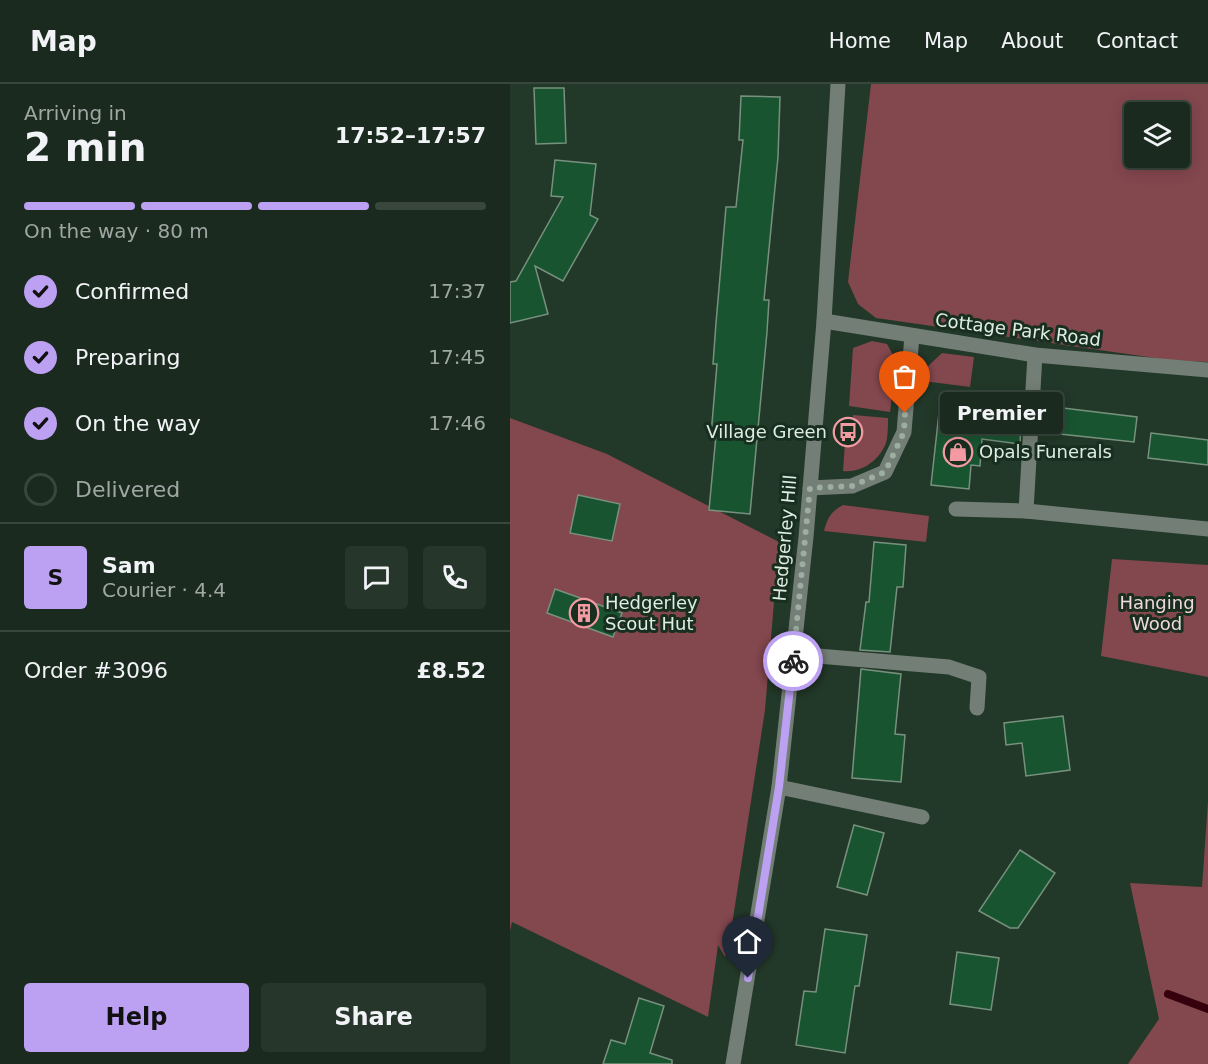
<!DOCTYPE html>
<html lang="en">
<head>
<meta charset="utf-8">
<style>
  body { margin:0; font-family:"DejaVu Sans",sans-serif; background:#27362b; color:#f1f3f6; height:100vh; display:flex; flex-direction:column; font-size:22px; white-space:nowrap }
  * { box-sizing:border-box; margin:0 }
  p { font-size:20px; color:#9fa7a4 }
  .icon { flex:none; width:33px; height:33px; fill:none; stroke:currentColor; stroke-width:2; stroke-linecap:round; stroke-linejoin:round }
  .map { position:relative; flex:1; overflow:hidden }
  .panel { display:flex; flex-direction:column; background:#1a2a1e; width:510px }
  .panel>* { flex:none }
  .buttons { position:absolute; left:614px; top:18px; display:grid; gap:12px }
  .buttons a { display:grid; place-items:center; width:66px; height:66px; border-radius:6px; background:#1a2a1e; box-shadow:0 3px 15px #0003,0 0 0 2px #38463c; font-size:30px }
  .pin { position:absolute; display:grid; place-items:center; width:51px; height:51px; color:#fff; margin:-62px -26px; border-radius:50% 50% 50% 0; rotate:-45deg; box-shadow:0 0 6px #0007 }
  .pin .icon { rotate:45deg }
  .courier { position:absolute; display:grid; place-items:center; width:60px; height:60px; margin:-30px; border:4px solid #bca0f2; border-radius:50%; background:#fff; color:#222; box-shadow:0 2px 8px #0007 }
  .bubble { position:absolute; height:42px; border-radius:6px; background:#1a2a1e; box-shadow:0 3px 15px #0003,0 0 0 2px #38463c; font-size:20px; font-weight:700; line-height:42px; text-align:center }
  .headline em { font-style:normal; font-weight:700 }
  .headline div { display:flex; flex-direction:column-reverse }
  .headline { display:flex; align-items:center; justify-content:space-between; height:102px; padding:0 24px }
  h1 { font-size:39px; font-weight:700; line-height:45px }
  .bar { display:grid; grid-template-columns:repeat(4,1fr); gap:9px 6px; align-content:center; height:72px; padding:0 24px }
  .bar i { height:8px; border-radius:4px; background:#38463c }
  .bar .current { background:#bca0f2 }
  .bar p { grid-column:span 4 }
  .line { display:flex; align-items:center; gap:15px; padding:0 24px; border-top:2px solid #38463c }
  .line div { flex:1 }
  .round { display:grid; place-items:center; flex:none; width:63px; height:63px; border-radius:6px; background:#27362b }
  ol { padding:0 24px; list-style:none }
  li { display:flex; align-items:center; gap:18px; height:66px }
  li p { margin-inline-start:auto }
  li .icon { padding:6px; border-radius:50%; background:#bca0f2; color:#111; stroke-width:4 }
  li:last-child { color:#9fa7a4 }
  li i { width:33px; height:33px; border:3px solid #38463c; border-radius:50% }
  .action { display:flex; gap:12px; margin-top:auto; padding:12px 24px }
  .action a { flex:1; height:69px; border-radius:6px; background:#bca0f2; color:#111; font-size:24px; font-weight:700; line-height:69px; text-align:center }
  .action a+a { background:#27362b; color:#f1f3f6 }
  header { display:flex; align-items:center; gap:36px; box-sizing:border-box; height:84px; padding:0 30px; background:#1a2a1e; border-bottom:2px solid #38463c }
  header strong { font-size:28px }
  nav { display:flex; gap:33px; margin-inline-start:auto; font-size:21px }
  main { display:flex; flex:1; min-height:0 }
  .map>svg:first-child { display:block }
  .green { fill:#83474e; fill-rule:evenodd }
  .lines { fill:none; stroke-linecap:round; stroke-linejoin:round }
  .stream { stroke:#36000c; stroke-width:8 }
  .building { fill:#195431; stroke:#78917f; stroke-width:1.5 }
  .minor { stroke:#737e76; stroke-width:15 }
  .done { stroke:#9daea1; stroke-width:6; stroke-dasharray:0 10.8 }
  .route { stroke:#bca0f2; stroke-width:8 }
  .labels { text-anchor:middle; stroke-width:6; stroke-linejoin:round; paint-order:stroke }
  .street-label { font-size:18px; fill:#dfede2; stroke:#182e1f }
  .poi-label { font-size:18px; fill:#dfede2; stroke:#182e1f; text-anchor:start }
  .park-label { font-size:18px; fill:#f1d8da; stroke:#182e1f }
</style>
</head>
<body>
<header>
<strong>Map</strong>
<nav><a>Home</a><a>Map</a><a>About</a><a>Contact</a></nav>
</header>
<main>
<section class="panel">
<div class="headline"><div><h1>2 min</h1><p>Arriving in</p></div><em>17:52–17:57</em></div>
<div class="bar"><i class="current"></i><i class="current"></i><i class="current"></i><i></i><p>On the way · 80 m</p></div>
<ol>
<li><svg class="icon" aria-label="check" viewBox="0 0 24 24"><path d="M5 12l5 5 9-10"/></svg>Confirmed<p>17:37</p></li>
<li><svg class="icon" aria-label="check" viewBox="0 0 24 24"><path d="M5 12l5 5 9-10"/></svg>Preparing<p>17:45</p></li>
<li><svg class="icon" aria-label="check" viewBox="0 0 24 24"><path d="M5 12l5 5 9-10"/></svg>On the way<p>17:46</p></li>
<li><i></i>Delivered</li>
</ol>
<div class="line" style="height:108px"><b class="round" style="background:#bca0f2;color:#111">S</b><div><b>Sam</b><p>Courier · 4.4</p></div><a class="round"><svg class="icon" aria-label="chat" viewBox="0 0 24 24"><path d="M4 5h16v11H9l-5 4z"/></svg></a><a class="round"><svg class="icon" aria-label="phone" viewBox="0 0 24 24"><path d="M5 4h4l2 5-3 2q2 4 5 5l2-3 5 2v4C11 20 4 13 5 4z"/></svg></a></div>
<div class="line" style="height:78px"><div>Order #3096</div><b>£8.52</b></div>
<div class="action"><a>Help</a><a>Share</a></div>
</section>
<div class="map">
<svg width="698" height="980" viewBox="0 0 698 980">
  <rect width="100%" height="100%" fill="#223828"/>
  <g class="green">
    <path d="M361,0H698V278L659,276L366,234L348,220L338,198ZM624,28H669V74H624Z"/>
    <path d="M362,257L377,260L386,277L380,328L339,322L343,264Z"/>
    <path d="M432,269L464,273L460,303L413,297L416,284Z"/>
    <path d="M343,331L378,334C378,342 378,352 376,359C369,377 351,389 333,387L336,344H342Z"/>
    <path d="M0,334L97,370L269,458L255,626L220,854L215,873L208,861L198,933L2,838L0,847Z"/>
    <path d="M333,421L419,432L416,458L314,447C317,435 321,427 333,421Z"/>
    <path d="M602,475L698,481V593L591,572Z"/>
    <path d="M698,717V980H618L649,935L620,799L692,803Z"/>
  </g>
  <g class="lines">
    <path class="stream" d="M658,910L698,925"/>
  </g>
  <g class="building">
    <path d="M24,4H54L56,59L26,60Z"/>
    <path d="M231,12L270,13L268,73L254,216H259L257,248L240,430L199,426L206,351H201L207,280H203L206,239L216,123H226L233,56H229Z"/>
    <path d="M45,76L86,80L80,131L88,135L53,197L25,182L38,230L0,239V198L6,197L53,113L41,112Z"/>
    <path d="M431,311L512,321L510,360L472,355L470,382L461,381L459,405L421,401Z"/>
    <path d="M553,324L627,333L624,358L550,350Z"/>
    <path d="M641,349L698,356V381L638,374Z"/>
    <path d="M68,411L110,420L102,457L60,449Z"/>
    <path d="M364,458L396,461L393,503H387L380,568L350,566L356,518H359Z"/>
    <path d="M45,505L112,529L103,553L37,529Z"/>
    <path d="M351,585L391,590L385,650L395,651L391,698L342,694Z"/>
    <path d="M553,632L560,686L516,692L512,659L496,661L494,639Z"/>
    <path d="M344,741L374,749L357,811L327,803Z"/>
    <path d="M510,766L545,789L508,844H500L469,827Z"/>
    <path d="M315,845L357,851L349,902H345L335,969L286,961L294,907L306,908Z"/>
    <path d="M447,868L489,874L481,926L440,920Z"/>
    <path d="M129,914L154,922L140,969L162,976V980H93L101,956L115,960Z"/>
  </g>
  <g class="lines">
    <g class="minor">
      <path d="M314,237L525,271L698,286"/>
      <path d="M300,404L342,402L375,388L394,348L402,252"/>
      <path d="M446,425L516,427L698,445"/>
      <path d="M516,427L525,271"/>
      <path d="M284,570L439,583L469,593L467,624"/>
      <path d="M269,703L412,733"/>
      <path d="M223,980L269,703L296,453L314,237L328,0"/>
    </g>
  </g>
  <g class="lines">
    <path class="done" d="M283,577L300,404L342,402L375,388L394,348L395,329"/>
    <path class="route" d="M238,894L269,703L283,577"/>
  </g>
  <defs>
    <g id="bus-ring" transform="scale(1.5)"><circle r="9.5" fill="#182e1f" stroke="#f49aa3" stroke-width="1.5"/><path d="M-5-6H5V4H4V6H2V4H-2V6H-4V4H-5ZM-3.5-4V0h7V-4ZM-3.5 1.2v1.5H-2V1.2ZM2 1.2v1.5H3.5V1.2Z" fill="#f49aa3"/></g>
    <g id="shop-ring" transform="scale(1.5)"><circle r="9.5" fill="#182e1f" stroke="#f49aa3" stroke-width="1.5"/><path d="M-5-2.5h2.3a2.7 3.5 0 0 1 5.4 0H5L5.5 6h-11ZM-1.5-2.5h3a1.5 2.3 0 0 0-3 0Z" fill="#f49aa3"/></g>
    <g id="building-ring" transform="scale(1.5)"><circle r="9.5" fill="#182e1f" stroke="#f49aa3" stroke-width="1.5"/><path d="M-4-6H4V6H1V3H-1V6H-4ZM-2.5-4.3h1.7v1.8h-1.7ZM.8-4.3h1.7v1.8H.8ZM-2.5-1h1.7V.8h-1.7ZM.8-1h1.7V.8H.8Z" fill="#f49aa3"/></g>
  </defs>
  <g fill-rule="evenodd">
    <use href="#bus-ring" x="338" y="348"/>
    <use href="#shop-ring" x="448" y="368"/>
    <use href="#building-ring" x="74" y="529"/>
  </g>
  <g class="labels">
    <g class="street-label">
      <text transform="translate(508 246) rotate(7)" y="6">Cottage Park Road</text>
      <text transform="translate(275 454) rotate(-85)" y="6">Hedgerley Hill</text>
    </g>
    <g class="poi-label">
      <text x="317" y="354" text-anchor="end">Village Green</text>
      <text x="469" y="374">Opals Funerals</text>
      <text x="95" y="525">Hedgerley<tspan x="95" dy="21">Scout Hut</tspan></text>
    </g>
    <g class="park-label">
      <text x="647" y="525">Hanging<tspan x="647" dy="21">Wood</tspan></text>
    </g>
  </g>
</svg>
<div class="buttons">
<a><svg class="icon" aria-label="layers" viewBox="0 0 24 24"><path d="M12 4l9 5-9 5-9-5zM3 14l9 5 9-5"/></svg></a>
</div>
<div class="pin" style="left:395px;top:329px;background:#ea580c"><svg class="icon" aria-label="bag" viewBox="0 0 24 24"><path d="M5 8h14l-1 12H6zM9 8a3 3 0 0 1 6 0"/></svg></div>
<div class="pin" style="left:238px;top:894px;background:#1f2937"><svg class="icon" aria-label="home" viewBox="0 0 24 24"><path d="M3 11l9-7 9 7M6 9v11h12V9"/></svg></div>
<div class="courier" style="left:283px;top:577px"><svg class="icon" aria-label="bike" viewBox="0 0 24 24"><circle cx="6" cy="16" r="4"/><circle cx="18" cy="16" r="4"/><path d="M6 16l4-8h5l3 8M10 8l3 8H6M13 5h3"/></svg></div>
<div class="bubble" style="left:430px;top:308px;width:123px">Premier</div>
</div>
</main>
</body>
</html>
